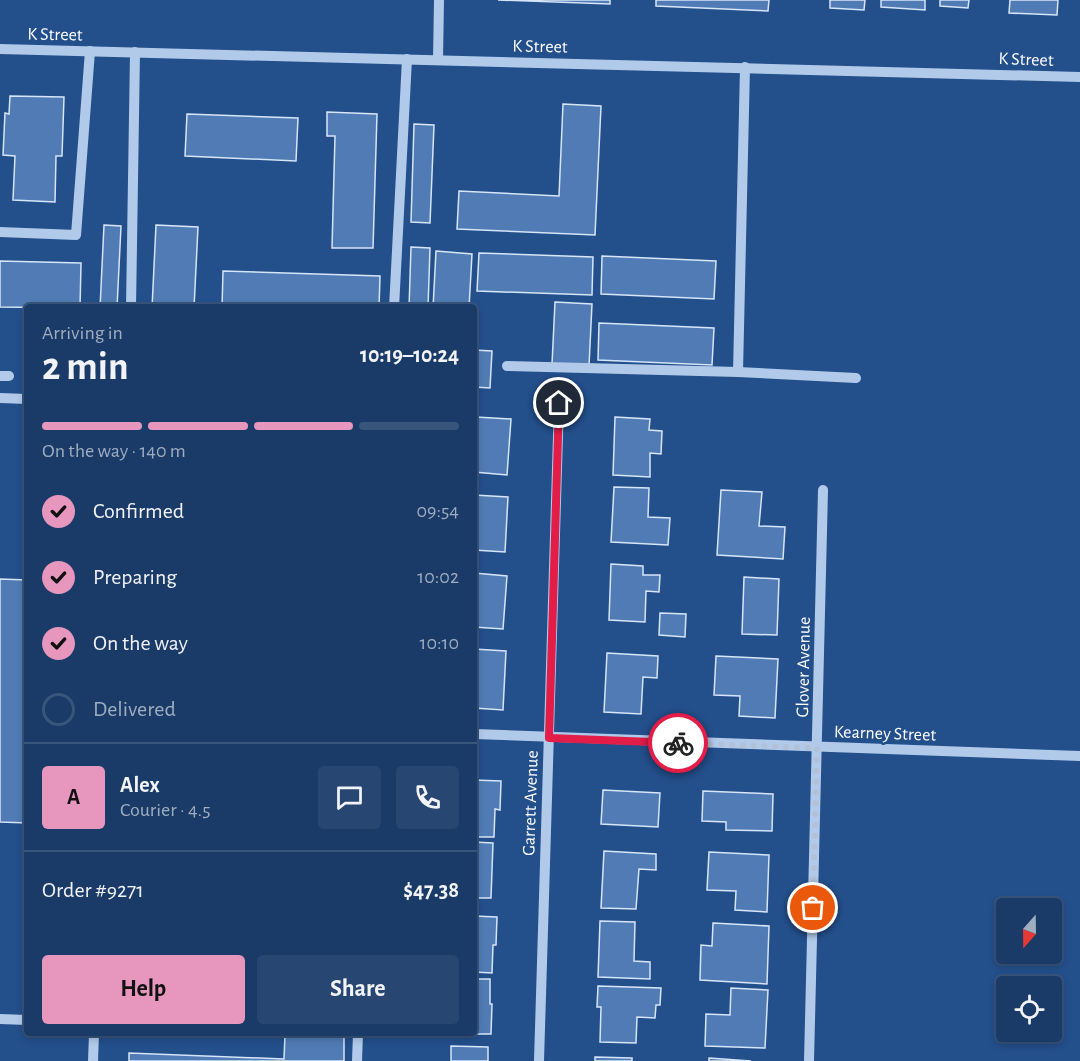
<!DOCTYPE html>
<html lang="en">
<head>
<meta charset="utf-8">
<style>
  body { margin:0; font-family:"Alegreya Sans",sans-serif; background:#274671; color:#f1f3f6; height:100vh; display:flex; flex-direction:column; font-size:22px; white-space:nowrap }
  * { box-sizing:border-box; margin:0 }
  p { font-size:20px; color:#9fadc0 }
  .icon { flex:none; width:33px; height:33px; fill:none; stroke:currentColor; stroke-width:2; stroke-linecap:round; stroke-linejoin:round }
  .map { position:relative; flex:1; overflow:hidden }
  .sheet { position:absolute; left:24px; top:304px; width:453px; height:732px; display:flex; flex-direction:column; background:#1a3b68; border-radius:6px; box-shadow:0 3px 9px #0003,0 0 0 2px #38557c }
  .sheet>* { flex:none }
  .needle { width:39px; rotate:200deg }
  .fabs { position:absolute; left:996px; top:898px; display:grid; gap:12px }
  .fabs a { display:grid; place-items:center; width:66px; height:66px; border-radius:6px; background:#1a3b68; box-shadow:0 3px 9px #0003,0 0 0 2px #38557c; font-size:30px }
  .pin { position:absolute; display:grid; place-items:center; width:51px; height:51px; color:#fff; margin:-26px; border:3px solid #fff; border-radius:50%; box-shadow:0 2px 6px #0007 }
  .courier { position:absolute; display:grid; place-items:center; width:60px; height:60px; margin:-30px; border:4px solid #e11d48; border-radius:50%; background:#fff; color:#222; box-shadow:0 2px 8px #0007 }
  .summary em { font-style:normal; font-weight:700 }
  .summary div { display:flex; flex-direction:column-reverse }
  .summary { display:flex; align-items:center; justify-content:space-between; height:102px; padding:0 18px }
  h1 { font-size:39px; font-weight:700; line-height:45px }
  .bar { display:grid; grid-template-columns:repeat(4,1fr); gap:9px 6px; align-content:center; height:72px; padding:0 18px }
  .bar i { height:8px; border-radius:4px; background:#38557c }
  .bar .on { background:#e797bd }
  .bar p { grid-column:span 4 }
  .line { display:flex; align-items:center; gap:15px; padding:0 18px; border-top:2px solid #38557c }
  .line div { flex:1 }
  .round { display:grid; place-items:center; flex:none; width:63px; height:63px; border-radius:6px; background:#274671 }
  ol { padding:0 18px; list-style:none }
  li { display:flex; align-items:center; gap:18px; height:66px }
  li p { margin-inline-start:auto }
  li .icon { padding:6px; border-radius:50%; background:#e797bd; color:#111; stroke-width:4 }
  li:last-child { color:#9fadc0 }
  li i { width:33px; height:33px; border:3px solid #38557c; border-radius:50% }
  .cta { display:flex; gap:12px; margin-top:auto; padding:12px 18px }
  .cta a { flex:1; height:69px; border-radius:6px; background:#e797bd; color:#111; font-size:24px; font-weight:700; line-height:69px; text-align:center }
  .cta a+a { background:#274671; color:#f1f3f6 }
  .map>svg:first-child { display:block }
  .building { fill:#507bb4; stroke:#d6e5f8; stroke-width:1.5 }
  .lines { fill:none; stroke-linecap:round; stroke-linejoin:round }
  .minor { stroke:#b1caea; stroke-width:10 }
  .done { stroke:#b2c1d6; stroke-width:6; stroke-dasharray:0 10.8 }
  .route { stroke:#e11d48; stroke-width:8 }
  .labels { text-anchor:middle; stroke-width:5; stroke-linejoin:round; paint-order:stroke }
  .street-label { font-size:18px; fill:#fff; stroke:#234f8b }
</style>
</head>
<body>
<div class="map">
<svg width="1080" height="1061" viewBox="0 0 1080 1061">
  <rect width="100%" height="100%" fill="#234f8b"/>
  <g class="building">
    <path d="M498,0H610V4Z"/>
    <path d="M656,0H769L768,11L656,6Z"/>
    <path d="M830,0H865L864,10L830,8Z"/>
    <path d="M881,0H925V10L881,7Z"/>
    <path d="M940,0H969L968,8L940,6Z"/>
    <path d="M1010,0H1058L1057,15L1009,13Z"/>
    <path d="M10,96L64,97L62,156H56L55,202L13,200L15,156L3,155L5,113L9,114Z"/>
    <path d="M563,104L601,106L595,235L457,229L459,191L559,196Z"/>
    <path d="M327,112L377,114L373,248H332L335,136H327Z"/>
    <path d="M187,114L298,118L296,161L185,156Z"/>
    <path d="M414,124L434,125L430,223L411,222Z"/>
    <path d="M104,225L121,226L117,308H100Z"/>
    <path d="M156,225L198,227L194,308H152Z"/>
    <path d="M411,247L430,248L428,308H409Z"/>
    <path d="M436,251L472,254L469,308H433Z"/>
    <path d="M479,253L593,257L592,295L477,291Z"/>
    <path d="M602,256L716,261L714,299L601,294Z"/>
    <path d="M0,261L81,263L80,308L0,307Z"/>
    <path d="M223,271L380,276L379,308H222Z"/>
    <path d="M555,302L592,304L589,366L552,364Z"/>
    <path d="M599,323L714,328L712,365L598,360Z"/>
    <path d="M474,350L492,351L490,388L474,387Z"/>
    <path d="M476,417L511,419L507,475L474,472Z"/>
    <path d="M615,417L650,419L649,430L662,431L661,454L650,453V477L613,475Z"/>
    <path d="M614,487L649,488L648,517L670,518L668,545L611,542Z"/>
    <path d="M721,490L762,492L759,526L785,527L783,559L717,555Z"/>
    <path d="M474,495L508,497L505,552L474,550Z"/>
    <path d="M611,564L643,566V575H660L659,592L646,591L645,622L609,620Z"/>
    <path d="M474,573L507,576L503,629L474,627Z"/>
    <path d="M744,577L779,579L777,635L742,634Z"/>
    <path d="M0,579L27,580V823L0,822Z"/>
    <path d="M660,613L686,614L685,637L659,635Z"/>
    <path d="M474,649L506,651L503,710L474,708Z"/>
    <path d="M607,653L658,656L657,678L643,677L641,714L604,712Z"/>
    <path d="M716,656L778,659L775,718L739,716L740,696L714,695Z"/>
    <path d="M474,780L501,781L500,810L495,809L494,837H474Z"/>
    <path d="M603,790L660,793L658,827L601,824Z"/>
    <path d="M703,791L773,794L772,831L726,830V822L702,821Z"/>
    <path d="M474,842L493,843L491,898H474Z"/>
    <path d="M604,851L656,854V870L639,869L636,909L601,908Z"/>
    <path d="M709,852L769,855L767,912L735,910L736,891L707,890Z"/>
    <path d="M474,916L497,917L496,945H493L492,973L474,972Z"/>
    <path d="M600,921L635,922L634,961L650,962V979L598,977Z"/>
    <path d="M713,923L769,926L767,984L700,980L701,945L712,946Z"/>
    <path d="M474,979H490V1004H492L491,1034H469H474Z"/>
    <path d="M598,986L661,988L660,1005H656L655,1018L637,1017L636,1043L600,1042L601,1007H597Z"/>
    <path d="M731,988L768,990L765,1048L705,1046L706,1014L730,1015Z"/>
    <path d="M285,1034H344V1061H129V1053L284,1059Z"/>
    <path d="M451,1046L488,1047V1061H451Z"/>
    <path d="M595,1057L632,1058V1061H595Z"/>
    <path d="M709,1058L751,1061H709Z"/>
  </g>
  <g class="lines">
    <g class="minor">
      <path d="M0,49L1080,77"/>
      <path d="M438,60L439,0"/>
      <path d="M0,232L76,235L90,51"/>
      <path d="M131,308L135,52"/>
      <path d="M394,308L407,59"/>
      <path d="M507,366L738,372L745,67"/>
      <path d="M738,372L856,378"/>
      <path d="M0,376H9"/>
      <path d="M0,398L27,399"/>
      <path d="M474,734L1080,756"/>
      <path d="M0,1019L27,1020"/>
      <path d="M93,1061L94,1034"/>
      <path d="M357,1061L358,1034"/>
      <path d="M539,1061L559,403"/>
      <path d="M809,1061L823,490"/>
    </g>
  </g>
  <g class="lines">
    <path class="done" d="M678,743L817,748L813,908"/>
    <path class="route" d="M559,403L549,738L678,743"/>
  </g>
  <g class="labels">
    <g class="street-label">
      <text transform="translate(55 34) rotate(1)" y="6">K Street</text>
      <text transform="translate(540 46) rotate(1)" y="6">K Street</text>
      <text transform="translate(1026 59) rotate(2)" y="6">K Street</text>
      <text transform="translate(803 667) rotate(-89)" y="6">Glover Avenue</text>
      <text transform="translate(885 733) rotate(2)" y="6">Kearney Street</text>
      <text transform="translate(530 803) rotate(-88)" y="6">Garrett Avenue</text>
    </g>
  </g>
</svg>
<div class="fabs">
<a><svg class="needle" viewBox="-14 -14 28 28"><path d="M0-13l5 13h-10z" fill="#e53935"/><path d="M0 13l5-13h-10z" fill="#9fadc0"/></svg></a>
<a><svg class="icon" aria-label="locate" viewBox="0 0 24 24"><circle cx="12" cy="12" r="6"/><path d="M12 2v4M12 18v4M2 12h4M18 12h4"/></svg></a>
</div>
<div class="pin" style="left:813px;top:908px;background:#ea580c"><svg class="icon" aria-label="bag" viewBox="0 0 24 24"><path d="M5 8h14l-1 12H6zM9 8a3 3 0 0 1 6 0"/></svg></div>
<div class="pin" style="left:559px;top:403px;background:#1f2937"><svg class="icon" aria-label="home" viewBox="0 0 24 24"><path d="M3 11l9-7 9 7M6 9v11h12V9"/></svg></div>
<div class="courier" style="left:678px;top:743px"><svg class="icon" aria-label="bike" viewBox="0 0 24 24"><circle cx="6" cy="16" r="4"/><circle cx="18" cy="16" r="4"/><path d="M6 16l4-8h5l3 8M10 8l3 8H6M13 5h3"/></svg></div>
<section class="sheet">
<div class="summary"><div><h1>2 min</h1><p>Arriving in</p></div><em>10:19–10:24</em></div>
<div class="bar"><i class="on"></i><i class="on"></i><i class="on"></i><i></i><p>On the way · 140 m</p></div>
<ol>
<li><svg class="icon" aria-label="check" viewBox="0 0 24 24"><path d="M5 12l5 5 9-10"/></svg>Confirmed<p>09:54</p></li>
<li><svg class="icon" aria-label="check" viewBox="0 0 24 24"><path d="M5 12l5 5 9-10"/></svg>Preparing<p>10:02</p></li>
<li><svg class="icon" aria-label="check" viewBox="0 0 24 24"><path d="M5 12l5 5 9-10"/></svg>On the way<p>10:10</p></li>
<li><i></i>Delivered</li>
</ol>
<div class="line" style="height:108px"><b class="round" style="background:#e797bd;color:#111">A</b><div><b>Alex</b><p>Courier · 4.5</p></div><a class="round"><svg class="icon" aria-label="chat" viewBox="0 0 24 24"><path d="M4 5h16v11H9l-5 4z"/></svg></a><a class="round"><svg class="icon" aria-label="phone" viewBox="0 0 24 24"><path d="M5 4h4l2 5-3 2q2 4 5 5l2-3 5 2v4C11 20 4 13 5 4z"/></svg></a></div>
<div class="line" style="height:78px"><div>Order #9271</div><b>$47.38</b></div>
<div class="cta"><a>Help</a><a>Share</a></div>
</section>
</div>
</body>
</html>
